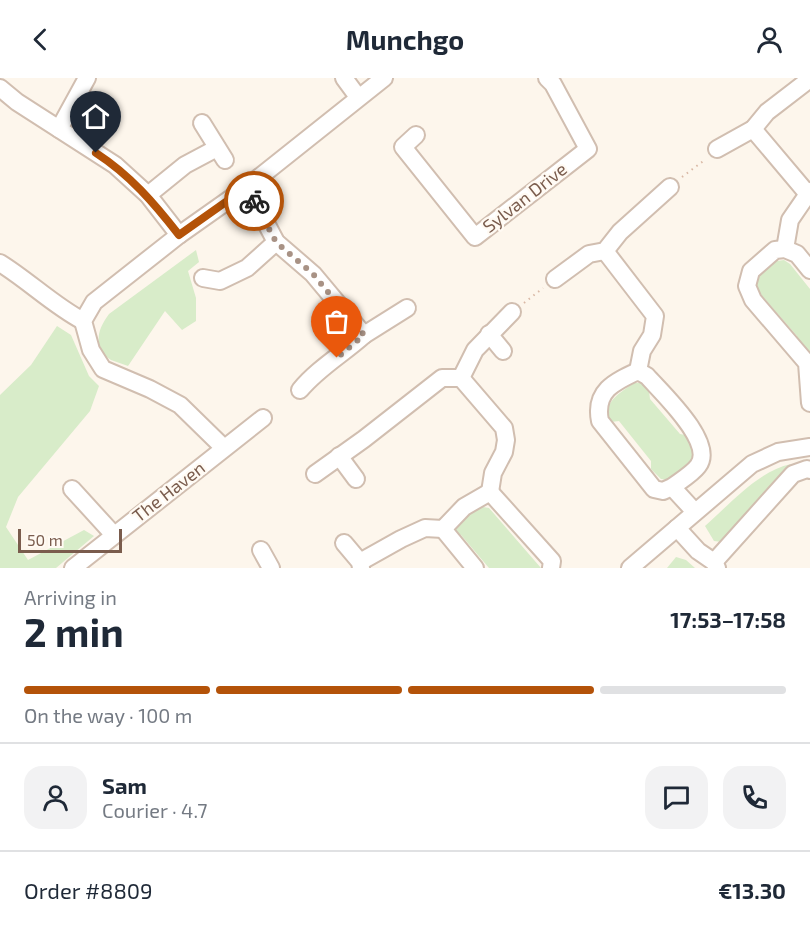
<!DOCTYPE html>
<html lang="en">
<head>
<meta charset="utf-8">
<style>
  body { margin:0; font-family:"Exo 2",sans-serif; background:#f2f2f3; color:#1f2937; height:100vh; display:flex; flex-direction:column; font-size:22px; white-space:nowrap }
  * { box-sizing:border-box; margin:0 }
  p { font-size:20px; color:#747a83 }
  .icon { flex:none; width:33px; height:33px; fill:none; stroke:currentColor; stroke-width:2; stroke-linecap:round; stroke-linejoin:round }
  .map { position:relative; height:490px; overflow:hidden }
  .drawer { display:flex; flex-direction:column; background:#fff; flex:1 }
  .drawer>* { flex:none }
  .scale { position:absolute; left:18px; bottom:15px; width:104px; box-sizing:border-box; padding-left:6px; border:3px solid #7a5c4d; border-top:0; font-size:16px; line-height:21px; white-space:nowrap; color:#7a5c4d; -webkit-text-stroke:4px #fffaf3; paint-order:stroke }
  .pin { position:absolute; display:grid; place-items:center; width:51px; height:51px; color:#fff; margin:-62px -26px; border-radius:50% 50% 50% 0; rotate:-45deg; box-shadow:0 0 6px #0007 }
  .pin .icon { rotate:45deg }
  .courier { position:absolute; display:grid; place-items:center; width:60px; height:60px; margin:-30px; border:4px solid #b45309; border-radius:50%; background:#fff; color:#222; box-shadow:0 2px 8px #0007 }
  .summary em { font-style:normal; font-weight:700 }
  .summary div { display:flex; flex-direction:column-reverse }
  .summary { display:flex; align-items:center; justify-content:space-between; height:102px; padding:0 24px }
  h1 { font-size:39px; font-weight:700; line-height:45px }
  .bar { display:grid; grid-template-columns:repeat(4,1fr); gap:9px 6px; align-content:center; height:72px; padding:0 24px }
  .bar i { height:8px; border-radius:4px; background:#e0e1e3 }
  .bar .on { background:#b45309 }
  .bar p { grid-column:span 4 }
  .line { display:flex; align-items:center; gap:15px; padding:0 24px; border-top:2px solid #e0e1e3 }
  .line div { flex:1 }
  .round { display:grid; place-items:center; flex:none; width:63px; height:63px; border-radius:18px; background:#f2f2f3 }
  header { display:flex; justify-content:space-between; align-items:center; height:78px; padding:0 24px; background:#fff; font-size:27px; font-weight:700 }
  .map>svg:first-child { display:block }
  .green { fill:#d8ecc9 }
  .lines { fill:none; stroke-linecap:round; stroke-linejoin:round }
  .minor-casing { stroke:#d1beb0; stroke-width:20 }
  .path { stroke:#d9b8a5; stroke-width:2; stroke-dasharray:1.5 4.5; stroke-linecap:butt }
  .minor { stroke:#fff; stroke-width:16 }
  .done { stroke:#a89285; stroke-width:6; stroke-dasharray:0 10.8 }
  .route { stroke:#b45309; stroke-width:8 }
  .labels { text-anchor:middle; stroke-width:4.5; stroke-linejoin:round; paint-order:stroke }
  .street-label { font-size:18px; fill:#7a5c4d; stroke:#fffaf3 }
</style>
</head>
<body>
<header><svg class="icon" aria-label="back" viewBox="0 0 24 24"><path d="M15 5l-7 7 7 7"/></svg>Munchgo<svg class="icon" aria-label="person" viewBox="0 0 24 24"><circle cx="12" cy="8" r="4"/><path d="M4 21q1-7 8-7t8 7"/></svg></header>
<div class="map">
<svg width="810" height="490" viewBox="0 0 810 490">
  <rect width="100%" height="100%" fill="#fdf6ec"/>
  <g class="green">
    <path d="M196,172L199,184L188,193L196,220V243L182,252L165,233L128,288L111,282L101,275C96,259 99,250 109,236Z"/>
    <path d="M784,182L790,186L810,211V274L794,266L797,258L757,212V202L762,194L777,183Z"/>
    <path d="M57,248L71,257L89,298L99,308L90,333L18,419L6,449L28,482L84,452L94,458L56,490H0V317L31,287Z"/>
    <path d="M634,305H641L649,313L650,321L680,356L685,357L694,372L691,384L668,402L661,401L651,391V383L619,343L611,344L606,340C607,321 620,315 634,305Z"/>
    <path d="M791,386L722,464L714,463L705,448C730,426 758,393 791,386Z"/>
    <path d="M483,429L489,430L541,490H489L461,457L452,456C457,443 470,434 483,429Z"/>
    <path d="M676,479L686,482L695,490H667Z"/>
  </g>
  <g class="lines">
    <g class="minor-casing">
      <g id="minor">
        <path d="M344,0L358,19"/>
        <path d="M0,10L17,24L115,87L148,117L179,157"/>
        <path d="M202,45L225,82"/>
        <path d="M59,51L87,0"/>
        <path d="M753,51L807,115"/>
        <path d="M416,57L403,69L475,159L588,71L553,6L547,0"/>
        <path d="M717,71L753,51L767,34L810,1"/>
        <path d="M247,109L276,164L313,196L364,257C343,276 318,290 300,312"/>
        <path d="M148,117L185,87L217,70"/>
        <path d="M785,171L790,142L810,113"/>
        <path d="M605,173L655,238L652,257L642,273L638,293"/>
        <path d="M0,185C29,203 53,227 83,243"/>
        <path d="M810,192L797,176L785,171L775,172L751,193L747,208L753,222L807,285L810,325"/>
        <path d="M203,200L220,203L247,190L276,164"/>
        <path d="M555,201L589,176L605,173L620,154L670,109"/>
        <path d="M489,256L503,273"/>
        <path d="M364,257L407,230"/>
        <path d="M461,300L504,350L506,362L504,374L493,395L490,414"/>
        <path d="M224,370L180,327L150,311L103,291L91,272L83,243L94,224L179,157L247,109L384,0"/>
        <path d="M339,378L356,401"/>
        <path d="M315,396L364,361L442,300H461L475,272L512,234"/>
        <path d="M672,409C680,403 692,396 698,388C716,365 662,315 647,298L638,293C614,304 594,313 600,343L654,411L663,413L672,409L695,434"/>
        <path d="M72,411L114,457"/>
        <path d="M677,450L698,473L714,484L717,490"/>
        <path d="M344,465L360,484L361,490"/>
        <path d="M261,472L271,490"/>
        <path d="M360,484L401,461L425,450L443,451"/>
        <path d="M714,484L793,396L807,391L810,392"/>
        <path d="M73,490L263,340"/>
        <path d="M475,490L443,451L464,429L490,414L552,483L551,490"/>
        <path d="M630,490L752,386L778,374L810,369"/>
      </g>
    </g>
    <g class="path">
      <path d="M682,99L706,81"/>
      <path d="M524,225L543,210"/>
    </g>
    <use href="#minor" class="minor"/>
  </g>
  <g class="lines">
    <path class="done" d="M254,123L276,164L313,196L364,257L337,280"/>
    <path class="route" d="M96,75C130,97 154,125 179,157L247,109L254,123"/>
  </g>
  <g class="labels">
    <g class="street-label">
      <text transform="translate(525 120) rotate(-38)" y="6">Sylvan Drive</text>
      <text transform="translate(169 414) rotate(-38)" y="6">The Haven</text>
    </g>
  </g>
</svg>
<div class="scale">50 m</div>
<div class="pin" style="left:337px;top:280px;background:#ea580c"><svg class="icon" aria-label="bag" viewBox="0 0 24 24"><path d="M5 8h14l-1 12H6zM9 8a3 3 0 0 1 6 0"/></svg></div>
<div class="pin" style="left:96px;top:75px;background:#1f2937"><svg class="icon" aria-label="home" viewBox="0 0 24 24"><path d="M3 11l9-7 9 7M6 9v11h12V9"/></svg></div>
<div class="courier" style="left:254px;top:123px"><svg class="icon" aria-label="bike" viewBox="0 0 24 24"><circle cx="6" cy="16" r="4"/><circle cx="18" cy="16" r="4"/><path d="M6 16l4-8h5l3 8M10 8l3 8H6M13 5h3"/></svg></div>
</div>
<section class="drawer">
<div class="summary"><div><h1>2 min</h1><p>Arriving in</p></div><em>17:53–17:58</em></div>
<div class="bar"><i class="on"></i><i class="on"></i><i class="on"></i><i></i><p>On the way · 100 m</p></div>
<div class="line" style="height:108px"><a class="round"><svg class="icon" aria-label="person" viewBox="0 0 24 24"><circle cx="12" cy="8" r="4"/><path d="M4 21q1-7 8-7t8 7"/></svg></a><div><b>Sam</b><p>Courier · 4.7</p></div><a class="round"><svg class="icon" aria-label="chat" viewBox="0 0 24 24"><path d="M4 5h16v11H9l-5 4z"/></svg></a><a class="round"><svg class="icon" aria-label="phone" viewBox="0 0 24 24"><path d="M5 4h4l2 5-3 2q2 4 5 5l2-3 5 2v4C11 20 4 13 5 4z"/></svg></a></div>
<div class="line" style="height:78px"><div>Order #8809</div><b>€13.30</b></div>
</section>
</body>
</html>
